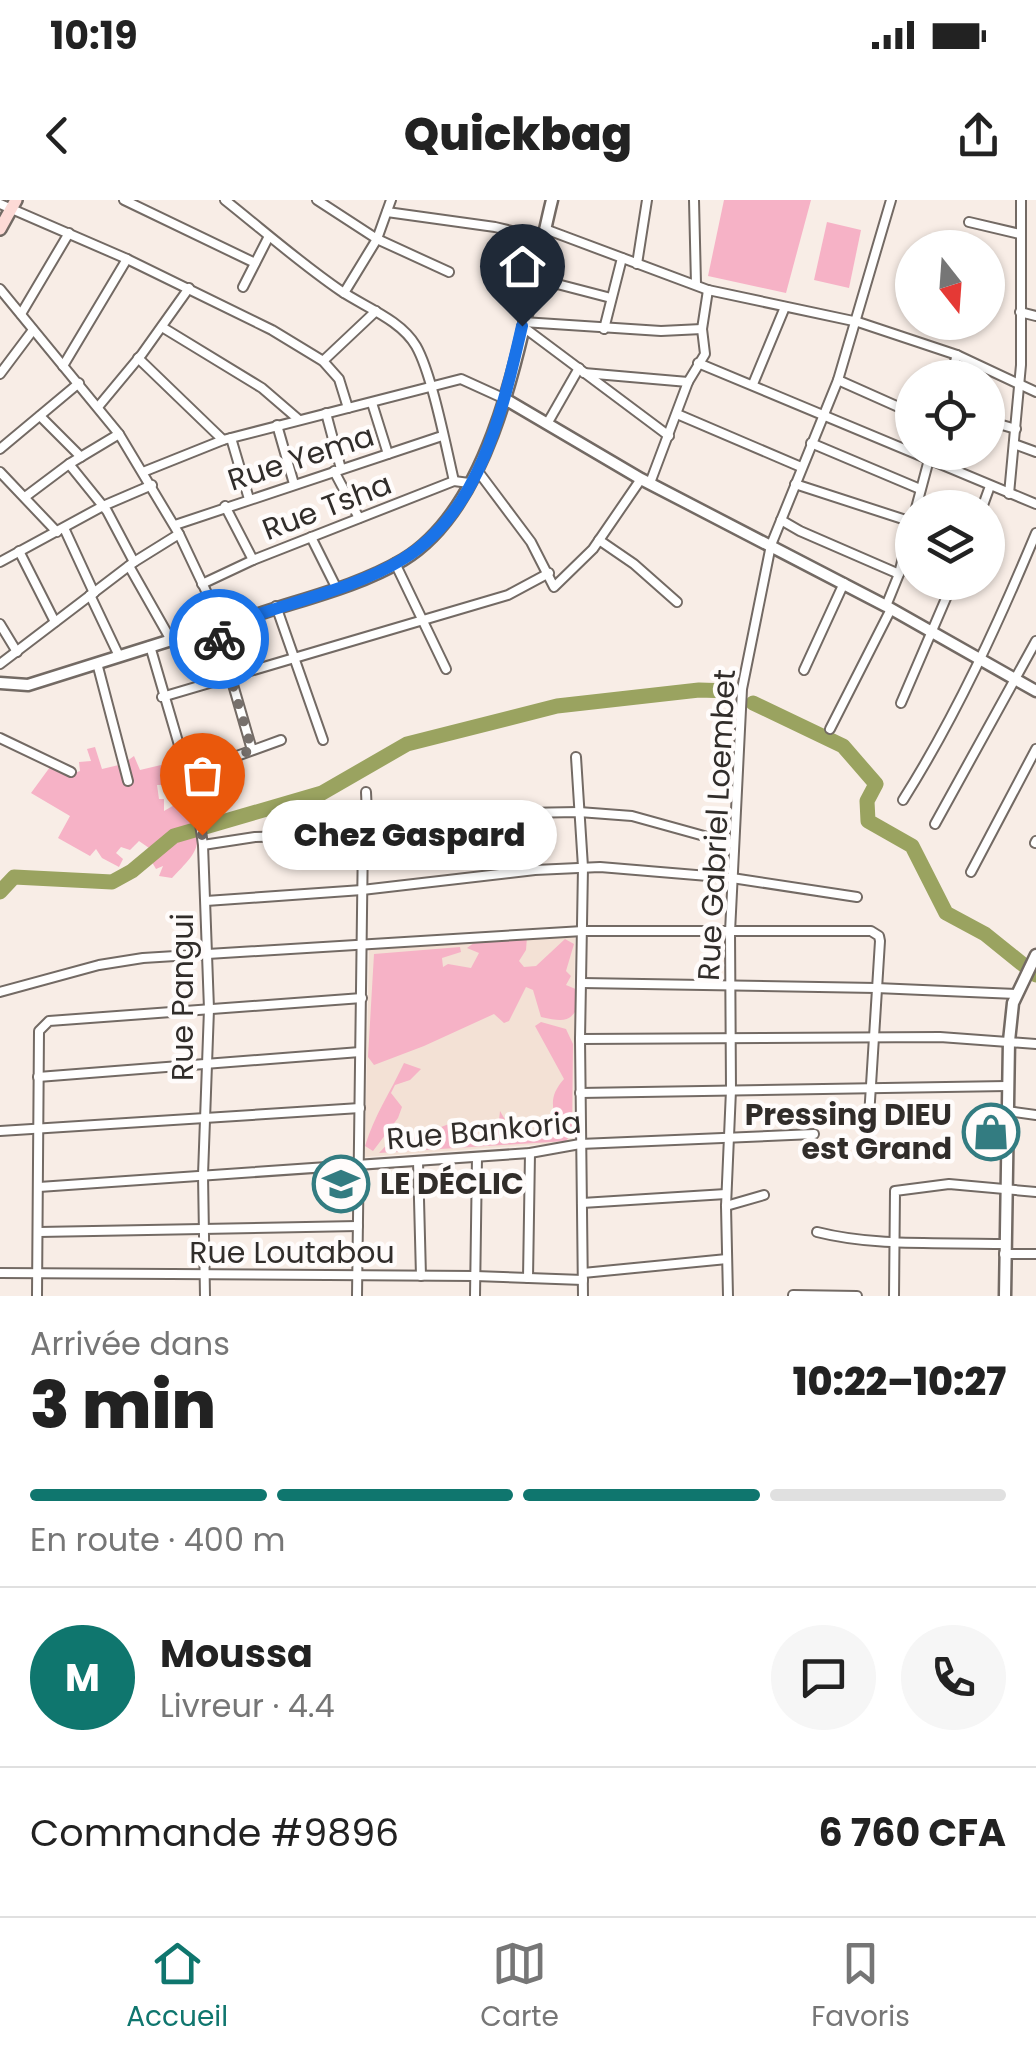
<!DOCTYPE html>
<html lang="fr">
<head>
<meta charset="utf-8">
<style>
  body { margin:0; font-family:Poppins,sans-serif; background:#f6f6f6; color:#222; height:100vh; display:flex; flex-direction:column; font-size:38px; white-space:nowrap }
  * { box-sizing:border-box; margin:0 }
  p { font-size:32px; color:#767676 }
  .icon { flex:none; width:55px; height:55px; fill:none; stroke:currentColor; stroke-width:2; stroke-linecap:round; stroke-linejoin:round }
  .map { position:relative; height:1096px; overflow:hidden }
  .side { display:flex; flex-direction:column; background:#fff; flex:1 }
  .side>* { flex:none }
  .needle { width:65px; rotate:163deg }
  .tools { position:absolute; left:895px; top:30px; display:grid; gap:20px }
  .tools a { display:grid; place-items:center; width:110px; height:110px; border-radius:50%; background:#fff; box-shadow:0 2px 8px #0004; font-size:50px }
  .pin { position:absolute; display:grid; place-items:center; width:85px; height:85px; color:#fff; margin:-102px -42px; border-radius:50% 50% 50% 0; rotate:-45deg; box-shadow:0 0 10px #0007 }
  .pin .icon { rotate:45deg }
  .courier { position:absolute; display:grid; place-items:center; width:100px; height:100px; margin:-50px; border:8px solid #1a73e8; border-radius:50%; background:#fff; color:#222; box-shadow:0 2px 12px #0007 }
  .bubble { position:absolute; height:70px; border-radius:35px; background:#fff; box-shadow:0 2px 8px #0004; font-size:32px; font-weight:800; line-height:70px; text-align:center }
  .overview em { font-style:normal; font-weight:800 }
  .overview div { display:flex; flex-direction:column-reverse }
  .overview { display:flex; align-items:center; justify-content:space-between; height:170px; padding:0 30px }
  h1 { font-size:65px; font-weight:800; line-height:75px }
  .bar { display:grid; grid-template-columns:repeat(4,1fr); gap:15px 10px; align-content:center; height:120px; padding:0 30px }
  .bar i { height:12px; border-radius:8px; background:#e0e0e0 }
  .bar .on { background:#0f766e }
  .bar p { grid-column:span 4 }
  .line { display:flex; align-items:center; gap:25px; padding:0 30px; border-top:2px solid #e0e0e0 }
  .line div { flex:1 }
  .round { display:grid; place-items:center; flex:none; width:105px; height:105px; border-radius:52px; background:#f6f6f6 }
  .status { display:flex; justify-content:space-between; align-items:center; height:70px; padding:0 50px; background:#fff; direction:ltr }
  .status svg { height:28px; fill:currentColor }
  header { display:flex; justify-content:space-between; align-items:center; height:130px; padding:0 30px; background:#fff; font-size:45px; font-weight:800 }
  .dock { display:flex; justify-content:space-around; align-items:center; height:140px; border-top:2px solid #e0e0e0; background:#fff; font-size:28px; color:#767676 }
  .dock a { display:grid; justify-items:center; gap:5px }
  .dock .on { color:#0f766e }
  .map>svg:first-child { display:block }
  .built { fill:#f3e1d5 }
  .green { fill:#f6b2c6 }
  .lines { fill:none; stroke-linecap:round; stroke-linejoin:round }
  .river { stroke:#9aa360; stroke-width:15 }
  .minor-casing { stroke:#736a64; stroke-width:12 }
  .tertiary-casing { stroke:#736a64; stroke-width:15 }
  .secondary-casing { stroke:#736a64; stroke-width:16 }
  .minor { stroke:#fff; stroke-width:8 }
  .tertiary { stroke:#fff; stroke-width:10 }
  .secondary { stroke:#fddad6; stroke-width:11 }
  .done { stroke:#77706c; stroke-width:10; stroke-dasharray:0 18 }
  .route { stroke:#1a73e8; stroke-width:12 }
  .labels { text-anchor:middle; stroke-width:9; stroke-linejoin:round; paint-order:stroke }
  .street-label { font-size:30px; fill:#312d2a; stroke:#fffcfb }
  .poi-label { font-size:30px; font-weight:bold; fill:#312d2a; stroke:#fffcfb; text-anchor:end }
</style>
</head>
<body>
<div class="status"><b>10:19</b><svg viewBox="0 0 49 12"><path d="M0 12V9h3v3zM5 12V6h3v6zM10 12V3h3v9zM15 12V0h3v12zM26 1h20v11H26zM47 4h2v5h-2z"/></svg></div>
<header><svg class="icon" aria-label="back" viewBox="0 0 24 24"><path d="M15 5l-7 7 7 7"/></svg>Quickbag<svg class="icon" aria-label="share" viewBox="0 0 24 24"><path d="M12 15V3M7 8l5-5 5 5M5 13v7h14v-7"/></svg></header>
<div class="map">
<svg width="1036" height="1096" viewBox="0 0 1036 1096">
  <rect width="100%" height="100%" fill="#f8ede6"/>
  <path class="built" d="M575,734L573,942L365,957L369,748Z"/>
  <g class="green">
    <path d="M724,0H811L786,93L708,76Z"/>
    <path d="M827,22L861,30L849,88L814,80Z"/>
    <path d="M95,547L102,569L123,564L134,556L140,570L161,565L178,579L179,587L167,592L164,585H157L159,599H164V611L183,600L190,603C202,646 202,647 172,678L159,676L163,666L156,669L149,657L144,660L140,658L149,648L139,641L130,650L121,647L116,653L123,659L119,667L102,658L96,649L90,656L58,638L70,616L31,593L50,567L67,569L72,574L80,571L79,562L91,561L87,549Z"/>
    <path d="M527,737L526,750L519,761L524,767L536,766L565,739L574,744L566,771L571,776L566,785L585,793C572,820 571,824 541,817L533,790L526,787L509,821L504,823L494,814L424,846L374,865L368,857L374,754L460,747L461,752L442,758L443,767L448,764L471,768L479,753L467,748L475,742Z"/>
    <path d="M541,822L566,829L573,844L572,933L566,941L379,953L398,933L400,943L454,922L463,929L468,944L498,930L500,911L513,933L538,931L556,921C551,903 551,894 564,879L535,826Z"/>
    <path d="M404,863L421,869L410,880L395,885L391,893L402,907L398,918L373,951L365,946C375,914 390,893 404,863Z"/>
  </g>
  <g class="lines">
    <g class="river">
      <path d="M753,503L843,546L876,584L867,601L868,621L912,646L946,713L985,734L1036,775"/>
      <path d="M0,692L14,677L112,682L132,671L174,636L322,593L407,544L557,506L699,490L731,491"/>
    </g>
    <g class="minor-casing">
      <g id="minor">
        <path d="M124,0L255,63"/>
        <path d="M225,0C264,31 300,63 341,91C365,107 401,120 416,146C432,174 446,247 454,281"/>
        <path d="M317,0L377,39L449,72"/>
        <path d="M694,0L696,84"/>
        <path d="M0,4L127,59L272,130L323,161L339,179L348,208"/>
        <path d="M387,12L495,27L542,38"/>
        <path d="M969,22L1020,34"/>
        <path d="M545,29L708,90L858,122L957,155L1036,192"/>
        <path d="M637,64L647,0"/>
        <path d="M534,78L611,98"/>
        <path d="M243,87L268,38"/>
        <path d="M0,89L119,234L179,334L223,427"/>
        <path d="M344,93L377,39L391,0"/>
        <path d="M1020,112L1036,116"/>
        <path d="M21,114L69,33"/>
        <path d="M523,122L661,131L702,129"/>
        <path d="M522,126L669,236"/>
        <path d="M162,127L262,188L298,219"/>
        <path d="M604,129L622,58"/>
        <path d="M138,158L223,240"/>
        <path d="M323,161L376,111"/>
        <path d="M698,163L1036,304"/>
        <path d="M63,166L127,59"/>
        <path d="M584,173L688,182"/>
        <path d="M0,174L33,130"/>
        <path d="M950,178L957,155"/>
        <path d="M838,180L912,213"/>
        <path d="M753,184L785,107"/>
        <path d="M372,203L388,254"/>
        <path d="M98,207L142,154L189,88"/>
        <path d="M326,213L341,269"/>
        <path d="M677,214L801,267"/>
        <path d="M40,216L81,257"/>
        <path d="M988,221L1016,229"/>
        <path d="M547,224L579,168"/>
        <path d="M277,225L294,284"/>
        <path d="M231,238L249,299"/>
        <path d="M811,243L920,289"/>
        <path d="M1014,244L1036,252"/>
        <path d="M0,249L79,183"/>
        <path d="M69,264L107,311L134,362"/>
        <path d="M477,270L531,342L554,387L593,349L641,279"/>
        <path d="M334,271L359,318"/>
        <path d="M0,272L57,332"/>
        <path d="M143,272L223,240L461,179L505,199"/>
        <path d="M650,283L688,182L705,154L702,129L708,90"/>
        <path d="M795,284L912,322"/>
        <path d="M1009,294L1021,165V0"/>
        <path d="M25,297L69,264L119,234"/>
        <path d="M225,306L253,360"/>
        <path d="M916,308L931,252"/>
        <path d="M982,308L990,286"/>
        <path d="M781,320L800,331L899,374"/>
        <path d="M175,325L442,236"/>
        <path d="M64,328L94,393"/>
        <path d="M311,337L336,387"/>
        <path d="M599,340L634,364L677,402"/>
        <path d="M19,351L55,422"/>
        <path d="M0,362L103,306L152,285"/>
        <path d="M395,363L446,469"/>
        <path d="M129,366L171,440"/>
        <path d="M202,384L253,360L454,281L469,283"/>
        <path d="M90,395L119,456"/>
        <path d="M276,406L323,540"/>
        <path d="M886,406L899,374L912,320"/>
        <path d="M0,424L17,452"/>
        <path d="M216,426L252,550"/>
        <path d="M150,446L198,610L203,645L209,809L203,975L205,1096"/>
        <path d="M97,463L128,581"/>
        <path d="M0,464L134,362L179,334"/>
        <path d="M804,470L844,383"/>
        <path d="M162,497L508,395L549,373"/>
        <path d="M901,503L953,382"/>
        <path d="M830,529L891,409"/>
        <path d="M0,538L71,572"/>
        <path d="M576,557L583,667L580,839L583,1096"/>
        <path d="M187,574L281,540"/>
        <path d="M366,592L368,636"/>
        <path d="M903,600C956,516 998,424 1036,333"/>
        <path d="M935,624L1036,441"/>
        <path d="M1035,643L1036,641"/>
        <path d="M203,645L255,637L416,633L520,613L579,612L632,616L733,644"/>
        <path d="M971,672L1036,549"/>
        <path d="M206,701L362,690L535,670L600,667L732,678L857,697"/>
        <path d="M582,783L876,788L1016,794"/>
        <path d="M0,792L99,765L143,758L583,731H871L879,736L880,741L869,917"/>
        <path d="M580,839L940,837L1036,844"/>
        <path d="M38,877L360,852"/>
        <path d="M580,893L1007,886"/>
        <path d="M1007,911L1036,915"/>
        <path d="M0,931L360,908"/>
        <path d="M418,961L421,1076"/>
        <path d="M39,987L530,953L580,944L814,934"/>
        <path d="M582,1003L726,994"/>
        <path d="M726,1006L764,995"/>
        <path d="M39,1032L358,1026"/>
        <path d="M817,1032C876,1047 942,1042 1004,1044"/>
        <path d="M1004,1054H1036"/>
        <path d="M0,1073L475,1076L583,1080"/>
        <path d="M583,1073L727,1059"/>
        <path d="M528,1078L530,953"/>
        <path d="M793,1095L857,1096"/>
        <path d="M37,1096L39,831L49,821L362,798"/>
        <path d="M357,1096L363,636"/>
        <path d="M475,1096L477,957"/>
        <path d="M728,1096L726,1006L731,890L730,732L742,489L771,345L838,180L891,0"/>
        <path d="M894,1096L895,991L949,984L1036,992"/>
      </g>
    </g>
    <g class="tertiary-casing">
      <g id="tertiary">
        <path d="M505,199L641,279L886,406L1036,491"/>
        <path d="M0,483L28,485L216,426L223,427C281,403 349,392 403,360C504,299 525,107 552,0"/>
        <path d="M1005,1096L1009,841L1013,803L1036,755"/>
      </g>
    </g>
    <g class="secondary-casing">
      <path id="secondary" d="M0,29L16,0"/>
    </g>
    <use href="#minor" class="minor"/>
    <use href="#tertiary" class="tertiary"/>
    <use href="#secondary" class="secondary"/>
  </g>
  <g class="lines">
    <path class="done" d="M202,635L187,574L252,550L219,439"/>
    <path class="route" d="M219,439L216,426L223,427C280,404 351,391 403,359C481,312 503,208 522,126"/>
  </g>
  <defs>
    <g id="shop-ring" transform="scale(2.875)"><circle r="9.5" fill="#fffcfb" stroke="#337c81" stroke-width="1.5"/><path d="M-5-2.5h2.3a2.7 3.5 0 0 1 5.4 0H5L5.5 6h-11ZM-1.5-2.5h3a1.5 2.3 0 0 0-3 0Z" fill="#337c81"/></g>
    <g id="school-ring" transform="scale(2.875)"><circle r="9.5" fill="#fffcfb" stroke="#337c81" stroke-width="1.5"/><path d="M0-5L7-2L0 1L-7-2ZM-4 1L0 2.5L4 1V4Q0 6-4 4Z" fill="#337c81"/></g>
  </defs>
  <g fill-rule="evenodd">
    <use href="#shop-ring" x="991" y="932"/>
    <use href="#school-ring" x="341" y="984"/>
  </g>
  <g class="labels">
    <g class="street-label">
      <text transform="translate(301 258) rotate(-18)" y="10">Rue Yema</text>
      <text transform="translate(327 307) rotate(-21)" y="10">Rue Tsha</text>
      <text transform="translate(717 625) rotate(-87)" y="10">Rue Gabriel Loembet</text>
      <text transform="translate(183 797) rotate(-90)" y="10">Rue Pangui</text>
      <text transform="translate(484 931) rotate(-5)" y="10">Rue Bankoria</text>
      <text x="292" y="1063">Rue Loutabou</text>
    </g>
    <g class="poi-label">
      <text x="952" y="925">Pressing DIEU<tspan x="952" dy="34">est Grand</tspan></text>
      <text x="380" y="994" text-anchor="start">LE DÉCLIC</text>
    </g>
  </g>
</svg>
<div class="tools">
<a><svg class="needle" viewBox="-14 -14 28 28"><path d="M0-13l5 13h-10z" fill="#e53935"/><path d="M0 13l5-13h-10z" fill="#767676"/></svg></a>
<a><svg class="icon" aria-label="locate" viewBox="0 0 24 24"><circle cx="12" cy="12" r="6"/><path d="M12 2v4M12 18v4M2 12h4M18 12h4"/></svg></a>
<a><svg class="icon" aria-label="layers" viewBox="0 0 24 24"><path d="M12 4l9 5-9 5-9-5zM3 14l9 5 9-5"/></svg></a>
</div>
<div class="pin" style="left:202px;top:635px;background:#ea580c"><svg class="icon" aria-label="bag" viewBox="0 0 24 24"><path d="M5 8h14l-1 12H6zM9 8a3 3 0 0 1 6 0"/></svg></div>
<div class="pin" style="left:522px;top:126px;background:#1f2937"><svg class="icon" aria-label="home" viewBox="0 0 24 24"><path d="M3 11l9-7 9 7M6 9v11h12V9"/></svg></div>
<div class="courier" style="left:219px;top:439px"><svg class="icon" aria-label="bike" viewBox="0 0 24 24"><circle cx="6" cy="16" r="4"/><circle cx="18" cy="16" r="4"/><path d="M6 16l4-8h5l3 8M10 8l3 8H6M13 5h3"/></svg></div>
<div class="bubble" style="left:262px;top:600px;width:295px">Chez Gaspard</div>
</div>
<section class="side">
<div class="overview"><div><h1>3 min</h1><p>Arrivée dans</p></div><em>10:22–10:27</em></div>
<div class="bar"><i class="on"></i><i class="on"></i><i class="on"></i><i></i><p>En route · 400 m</p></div>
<div class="line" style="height:180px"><b class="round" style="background:#0f766e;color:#fff">M</b><div><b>Moussa</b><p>Livreur · 4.4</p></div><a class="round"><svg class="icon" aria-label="chat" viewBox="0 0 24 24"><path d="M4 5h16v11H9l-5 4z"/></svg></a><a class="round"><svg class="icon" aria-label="phone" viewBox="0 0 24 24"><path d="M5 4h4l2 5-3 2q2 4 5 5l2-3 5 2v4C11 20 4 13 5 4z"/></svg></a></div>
<div class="line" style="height:130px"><div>Commande #9896</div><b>6 760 CFA</b></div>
</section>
<nav class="dock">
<a class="on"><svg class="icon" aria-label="home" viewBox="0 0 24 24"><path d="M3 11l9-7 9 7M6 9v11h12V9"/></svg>Accueil</a>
<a><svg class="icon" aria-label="map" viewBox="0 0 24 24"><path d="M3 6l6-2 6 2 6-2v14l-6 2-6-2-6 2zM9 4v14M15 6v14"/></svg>Carte</a>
<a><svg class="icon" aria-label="saved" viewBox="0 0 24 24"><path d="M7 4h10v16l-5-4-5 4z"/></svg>Favoris</a>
</nav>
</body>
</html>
